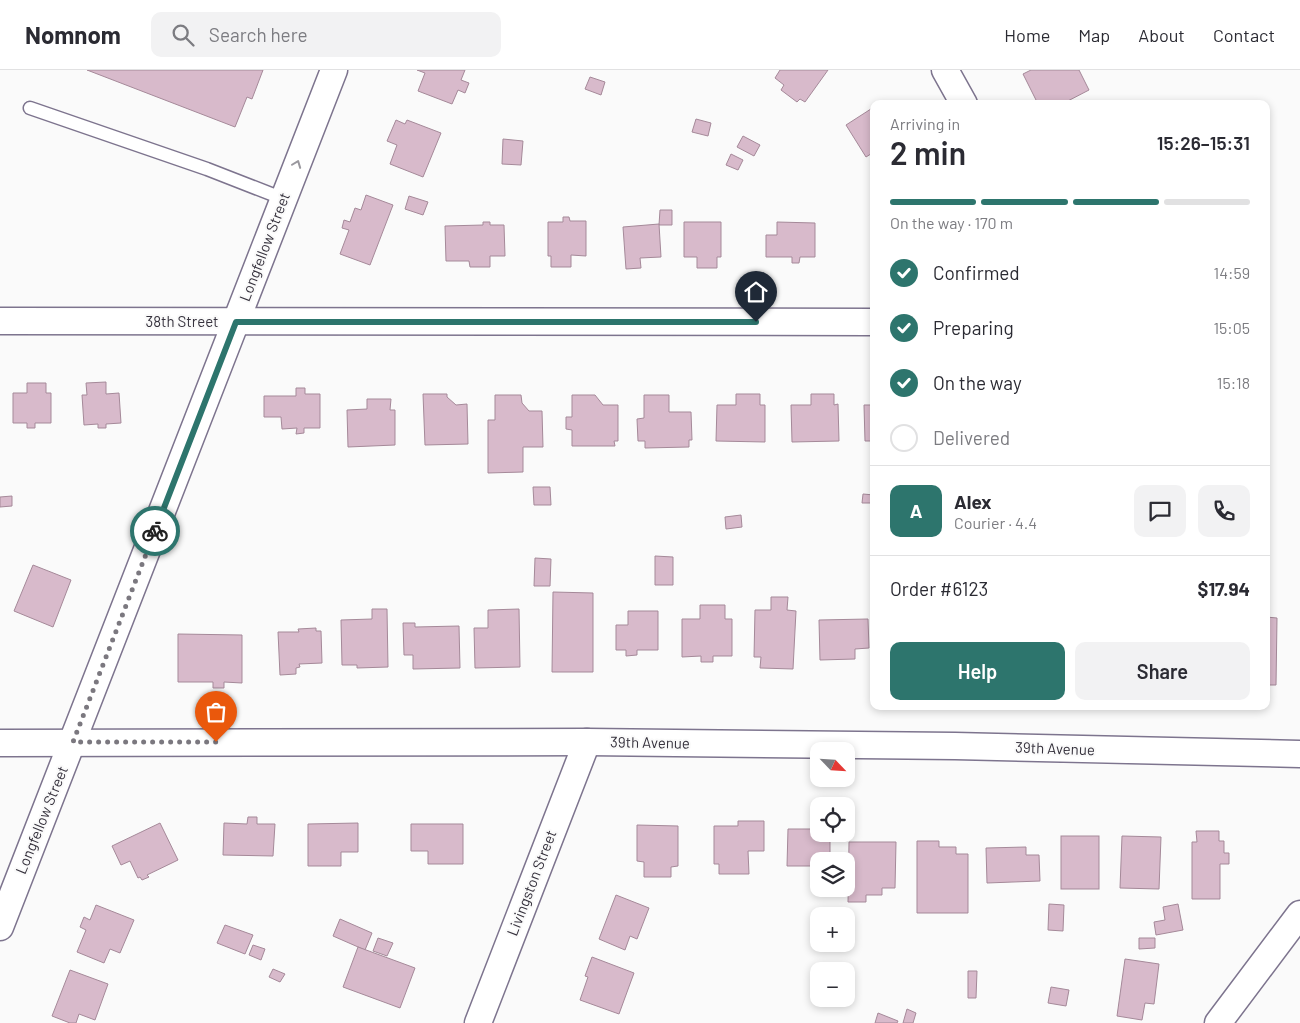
<!DOCTYPE html>
<html lang="en">
<head>
<meta charset="utf-8">
<style>
  body { margin:0; font-family:Barlow,sans-serif; background:#f2f2f3; color:#2b2b33; height:100vh; display:flex; flex-direction:column; font-size:19px; white-space:nowrap }
  * { box-sizing:border-box; margin:0 }
  p { font-size:16px; color:#7c7c81 }
  .icon { flex:none; width:28px; height:28px; fill:none; stroke:currentColor; stroke-width:2; stroke-linecap:round; stroke-linejoin:round }
  .map { position:relative; flex:1; overflow:hidden }
  .side { position:absolute; left:870px; top:30px; width:400px; height:610px; display:flex; flex-direction:column; background:#fff; border-radius:10px; box-shadow:0 2px 8px #0003 }
  .side>* { flex:none }
  .needle { width:32px; rotate:115deg }
  .buttons { position:absolute; left:810px; top:672px; display:grid; gap:10px }
  .buttons a { display:grid; place-items:center; width:45px; height:45px; border-radius:10px; background:#fff; box-shadow:0 2px 8px #0003; font-size:25px }
  .pin { position:absolute; display:grid; place-items:center; width:42px; height:42px; color:#fff; margin:-51px -21px; border-radius:50% 50% 50% 0; rotate:-45deg; box-shadow:0 0 5px #0007 }
  .pin .icon { rotate:45deg }
  .courier { position:absolute; display:grid; place-items:center; width:50px; height:50px; margin:-25px; border:4px solid #2d756d; border-radius:50%; background:#fff; color:#222; box-shadow:0 1px 6px #0007 }
  .headline em { font-style:normal; font-weight:600 }
  .headline div { display:flex; flex-direction:column-reverse }
  .headline { display:flex; align-items:center; justify-content:space-between; height:85px; padding:0 20px }
  h1 { font-size:32px; font-weight:600; line-height:38px }
  .bar { display:grid; grid-template-columns:repeat(4,1fr); gap:8px 5px; align-content:center; height:60px; padding:0 20px }
  .bar i { height:6px; border-radius:4px; background:#e1e1e2 }
  .bar .selected { background:#2d756d }
  .bar p { grid-column:span 4 }
  .line { display:flex; align-items:center; gap:12px; padding:0 20px; border-top:1px solid #e1e1e2 }
  .line div { flex:1 }
  .round { display:grid; place-items:center; flex:none; width:52px; height:52px; border-radius:10px; background:#f2f2f3 }
  ol { padding:0 20px; list-style:none }
  li { display:flex; align-items:center; gap:15px; height:55px }
  li p { margin-inline-start:auto }
  li .icon { padding:5px; border-radius:50%; background:#2d756d; color:#fff; stroke-width:4 }
  li:last-child { color:#7c7c81 }
  li i { width:28px; height:28px; border:2px solid #e1e1e2; border-radius:50% }
  .button { display:flex; gap:10px; margin-top:auto; padding:10px 20px }
  .button a { flex:1; height:58px; border-radius:10px; background:#2d756d; color:#fff; font-size:20px; font-weight:600; line-height:58px; text-align:center }
  .button a+a { background:#f2f2f3; color:#2b2b33 }
  header { display:flex; align-items:center; gap:30px; box-sizing:border-box; height:70px; padding:0 25px; background:#fff; border-bottom:1px solid #e1e1e2 }
  header strong { font-size:24px }
  nav { display:flex; gap:28px; margin-inline-start:auto; font-size:18px }
  .search { width:350px; height:45px; background:#f2f2f3; display:flex; align-items:center; gap:12px; box-sizing:border-box; padding:0 18px; border-radius:10px; color:#7c7c81; font-size:19px }
  .map>svg:first-child { display:block }
  .building { fill:#d8bacb; stroke:#a58999 }
  .lines { fill:none; stroke-linecap:round; stroke-linejoin:round }
  .service-casing { stroke:#7d748e; stroke-width:15 }
  .minor-casing { stroke:#7d748e; stroke-width:29 }
  .service { stroke:#fff; stroke-width:12 }
  .minor { stroke:#fff; stroke-width:26 }
  .oneway { stroke:#9a989e }
  .done { stroke:#7b787f; stroke-width:5; stroke-dasharray:0 9 }
  .route { stroke:#2d756d; stroke-width:6 }
  .labels { text-anchor:middle; stroke-width:4; stroke-linejoin:round; paint-order:stroke }
  .street-label { font-size:15px; fill:#36323d; stroke:#fafafa }
</style>
</head>
<body>
<header>
<strong>Nomnom</strong>
<div class="search"><svg class="icon" aria-label="search" viewBox="0 0 24 24"><circle cx="10" cy="10" r="6"/><path d="M15 15l6 6"/></svg>Search here</div>
<nav><a>Home</a><a>Map</a><a>About</a><a>Contact</a></nav>
</header>
<div class="map">
<svg width="1300" height="953" viewBox="0 0 1300 953">
  <rect width="100%" height="100%" fill="#fafafa"/>
  <g class="building">
    <path d="M87,0H263L252,29L247,27L235,57Z"/>
    <path d="M417,0H465L461,10L469,13L465,23L458,20L452,34L418,21L425,3Z"/>
    <path d="M780,0H828L805,32L800,29L797,32L781,20L784,15L775,8Z"/>
    <path d="M1031,0H1079L1089,20L1062,34H1038L1023,4Z"/>
    <path d="M590,7L605,12L601,25L585,19Z"/>
    <path d="M874,37V82L866,87L846,55Z"/>
    <path d="M696,49L711,53L708,66L692,62Z"/>
    <path d="M396,50L405,54L407,50L441,63L423,107L390,94L397,75L387,71Z"/>
    <path d="M743,66L760,75L754,86L737,77Z"/>
    <path d="M503,69L523,71L521,95L502,94Z"/>
    <path d="M731,84L743,90L738,100L726,95Z"/>
    <path d="M366,125L393,135L370,195L340,184L349,160L342,158L344,150L350,152L355,138L361,140Z"/>
    <path d="M409,126L428,132L423,145L405,139Z"/>
    <path d="M660,140H672V155H659Z"/>
    <path d="M563,147H569L570,151H586V186L571,185V197H551V186H548V152H563Z"/>
    <path d="M483,152H490V155H504L505,186H490V197H470L469,191H446L445,156L483,155Z"/>
    <path d="M684,152H721V187H717V198H697V187H684Z"/>
    <path d="M777,152L815,153V187H800L799,193H792V187H766V165H777Z"/>
    <path d="M659,154L661,187L640,188L641,198L626,199L623,157Z"/>
    <path d="M106,312V324L119,323L121,353L106,354V358H98V354L84,355L82,325H87L86,313Z"/>
    <path d="M27,313H46V323H51V353H35V358H27V353H13V323H27Z"/>
    <path d="M296,318H305V324H320V358H304V363L296,364L297,358L282,359L281,347H264V326H296Z"/>
    <path d="M423,324H447V327L456,335L467,334L468,374L425,375Z"/>
    <path d="M736,324H760V335H765V372L716,371L717,335H736Z"/>
    <path d="M811,324H834V335L838,334L839,371L792,372L791,335H811Z"/>
    <path d="M495,325H521L522,333L529,341H542L543,377H523V402L488,403V350H495Z"/>
    <path d="M572,325H595L603,335H618V371H614L615,376H572V360L566,359V347H572Z"/>
    <path d="M644,325H669V342H691L692,370H689V377L645,378V371H638L637,349L644,348Z"/>
    <path d="M367,329H391L390,340H395V375L348,377L347,340L367,339Z"/>
    <path d="M864,335H874V371H865Z"/>
    <path d="M533,417H550L551,435H534Z"/>
    <path d="M863,424L874,425V433H862Z"/>
    <path d="M12,426V436L0,437V427Z"/>
    <path d="M741,445L742,457L726,459L725,447Z"/>
    <path d="M655,486L673,487V515H655Z"/>
    <path d="M535,488L551,489L550,516H534Z"/>
    <path d="M33,495L71,510L53,557L14,541Z"/>
    <path d="M553,522L593,523V602H552Z"/>
    <path d="M771,527H788L787,540L796,541L793,599L760,598L761,587H754L755,540H771Z"/>
    <path d="M700,535H725V549H732V586H713V592H701V586L682,587V549H700Z"/>
    <path d="M372,539H387L388,597L357,598V595H342L341,550L372,549Z"/>
    <path d="M519,539L520,597L475,598L474,558H488V540Z"/>
    <path d="M628,541H658V580H637V585L626,586V580H616V555H628Z"/>
    <path d="M1266,547L1277,548L1276,615H1266Z"/>
    <path d="M868,549L869,578L855,579V589L820,590L819,550Z"/>
    <path d="M403,553H415V557L459,556L460,598L413,599V585H404Z"/>
    <path d="M316,558V561H321L322,593L299,594L300,597L296,598V604L280,605L278,562H299L298,559Z"/>
    <path d="M178,564L242,565V613L224,612V618H213V612H178Z"/>
    <path d="M248,747H257V754H275L273,786L223,785L224,753L247,754Z"/>
    <path d="M738,751H764V781H748L749,804H719V794H714V756H738Z"/>
    <path d="M160,753L178,790L147,805L149,807L142,810L140,807L138,808L130,791L121,795L112,776Z"/>
    <path d="M358,753V782H341V796H308V754Z"/>
    <path d="M411,754H463V794H428V781H411Z"/>
    <path d="M637,755L678,756V796L671,797V807H644V792L637,791Z"/>
    <path d="M788,759H819V764H830V791H819V796H787Z"/>
    <path d="M1196,761H1219V771H1224V783H1229V794H1220V829H1192V772H1197Z"/>
    <rect x="1061" y="766" width="38" height="53"/>
    <path d="M1122,766L1161,767L1159,819L1120,818Z"/>
    <path d="M917,771H939V777H956V784H968V843H917Z"/>
    <path d="M849,772H896L895,818H882V825H866V832H848Z"/>
    <path d="M1026,777V785H1039L1040,811L987,813L986,778Z"/>
    <path d="M616,825L649,838L637,869L630,866L625,880L599,869Z"/>
    <path d="M1049,834L1064,835L1063,861L1048,860Z"/>
    <path d="M1178,834L1183,860L1156,865L1154,852L1165,850L1163,837Z"/>
    <path d="M96,835L134,850L120,883L110,879L104,893L77,882L86,860L80,857L84,847L90,850Z"/>
    <path d="M340,849L372,863L365,880L333,866Z"/>
    <path d="M225,855L253,865L245,884L217,873Z"/>
    <path d="M378,868L393,873L387,886L373,881Z"/>
    <path d="M1139,868H1155V878L1139,879Z"/>
    <path d="M253,875L265,879L261,890L249,885Z"/>
    <path d="M358,877L415,898L400,938L343,917Z"/>
    <path d="M592,887L634,903L619,944L580,930L588,907L585,906Z"/>
    <path d="M1125,889L1159,894L1154,934L1145,933L1142,950L1117,946Z"/>
    <path d="M273,899L285,904L280,912L269,907Z"/>
    <path d="M70,900L108,914L95,950L79,944L76,953H70L52,946Z"/>
    <path d="M968,901H977L976,928H968Z"/>
    <path d="M1051,917L1069,920L1066,936L1048,933Z"/>
    <path d="M907,939L916,943L913,953H903Z"/>
    <path d="M878,943L898,951L897,953H875Z"/>
  </g>
  <g class="lines">
    <g class="service-casing">
      <path id="service" d="M30,38L207,99L284,129"/>
    </g>
    <g class="minor-casing">
      <g id="minor">
        <path d="M945,0L964,34"/>
        <path d="M0,251L874,252"/>
        <path d="M0,673L587,672L955,676L1300,684"/>
        <path d="M0,857L334,0"/>
        <path d="M478,953L587,672"/>
        <path d="M1218,953L1300,844"/>
      </g>
    </g>
    <use href="#service" class="service"/>
    <use href="#minor" class="minor"/>
  </g>
  <defs><path id="oneway-chevron" d="M-2-3.5L2.5 0L-2 3.5" fill="none" stroke-width="1.6" stroke-linecap="round" stroke-linejoin="round" transform="scale(1.25)"/></defs>
  <use class="oneway" href="#oneway-chevron" transform="translate(297 94) rotate(-69)"/>
  <g class="lines">
    <path class="done" d="M155,461L73,672H216"/>
    <path class="route" d="M155,461L236,252H756"/>
  </g>
  <g class="labels">
    <g class="street-label">
      <text transform="translate(265 177) rotate(-69)" y="5">Longfellow Street</text>
      <text x="182" y="257">38th Street</text>
      <text transform="translate(650 673) rotate(1)" y="5">39th Avenue</text>
      <text transform="translate(1055 679) rotate(2)" y="5">39th Avenue</text>
      <text transform="translate(42 750) rotate(-68)" y="5">Longfellow Street</text>
      <text transform="translate(532 813) rotate(-69)" y="5">Livingston Street</text>
    </g>
  </g>
</svg>
<div class="buttons">
<a><svg class="needle" viewBox="-14 -14 28 28"><path d="M0-13l5 13h-10z" fill="#e53935"/><path d="M0 13l5-13h-10z" fill="#7c7c81"/></svg></a>
<a><svg class="icon" aria-label="locate" viewBox="0 0 24 24"><circle cx="12" cy="12" r="6"/><path d="M12 2v4M12 18v4M2 12h4M18 12h4"/></svg></a>
<a><svg class="icon" aria-label="layers" viewBox="0 0 24 24"><path d="M12 4l9 5-9 5-9-5zM3 14l9 5 9-5"/></svg></a>
<a>+</a>
<a>−</a>
</div>
<div class="pin" style="left:216px;top:672px;background:#ea580c"><svg class="icon" aria-label="bag" viewBox="0 0 24 24"><path d="M5 8h14l-1 12H6zM9 8a3 3 0 0 1 6 0"/></svg></div>
<div class="pin" style="left:756px;top:252px;background:#1f2937"><svg class="icon" aria-label="home" viewBox="0 0 24 24"><path d="M3 11l9-7 9 7M6 9v11h12V9"/></svg></div>
<div class="courier" style="left:155px;top:461px"><svg class="icon" aria-label="bike" viewBox="0 0 24 24"><circle cx="6" cy="16" r="4"/><circle cx="18" cy="16" r="4"/><path d="M6 16l4-8h5l3 8M10 8l3 8H6M13 5h3"/></svg></div>
<section class="side">
<div class="headline"><div><h1>2 min</h1><p>Arriving in</p></div><em>15:26–15:31</em></div>
<div class="bar"><i class="selected"></i><i class="selected"></i><i class="selected"></i><i></i><p>On the way · 170 m</p></div>
<ol>
<li><svg class="icon" aria-label="check" viewBox="0 0 24 24"><path d="M5 12l5 5 9-10"/></svg>Confirmed<p>14:59</p></li>
<li><svg class="icon" aria-label="check" viewBox="0 0 24 24"><path d="M5 12l5 5 9-10"/></svg>Preparing<p>15:05</p></li>
<li><svg class="icon" aria-label="check" viewBox="0 0 24 24"><path d="M5 12l5 5 9-10"/></svg>On the way<p>15:18</p></li>
<li><i></i>Delivered</li>
</ol>
<div class="line" style="height:90px"><b class="round" style="background:#2d756d;color:#fff">A</b><div><b>Alex</b><p>Courier · 4.4</p></div><a class="round"><svg class="icon" aria-label="chat" viewBox="0 0 24 24"><path d="M4 5h16v11H9l-5 4z"/></svg></a><a class="round"><svg class="icon" aria-label="phone" viewBox="0 0 24 24"><path d="M5 4h4l2 5-3 2q2 4 5 5l2-3 5 2v4C11 20 4 13 5 4z"/></svg></a></div>
<div class="line" style="height:65px"><div>Order #6123</div><b>$17.94</b></div>
<div class="button"><a>Help</a><a>Share</a></div>
</section>
</div>
</body>
</html>
